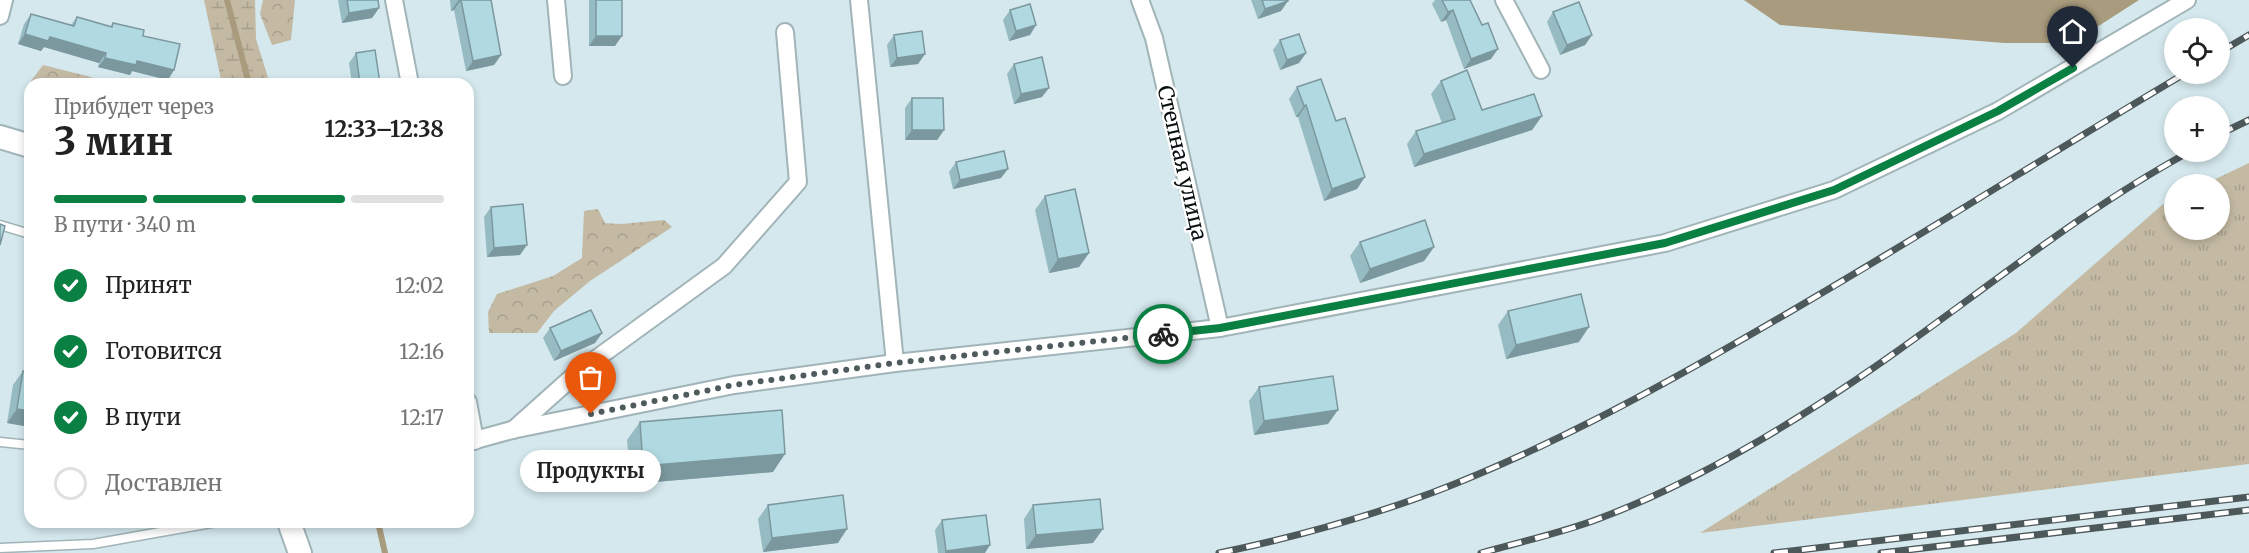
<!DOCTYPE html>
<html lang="ru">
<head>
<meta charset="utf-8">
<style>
  body { margin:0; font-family:Merriweather,serif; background:#f6f6f6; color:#222; height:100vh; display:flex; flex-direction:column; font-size:22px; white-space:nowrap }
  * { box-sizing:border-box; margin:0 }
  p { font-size:20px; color:#767676 }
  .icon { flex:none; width:33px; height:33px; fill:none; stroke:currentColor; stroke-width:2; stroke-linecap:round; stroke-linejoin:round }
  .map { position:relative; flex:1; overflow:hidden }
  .panel { position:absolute; left:24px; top:78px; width:450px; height:450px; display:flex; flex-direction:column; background:#fff; border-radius:18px; box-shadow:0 3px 9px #0003 }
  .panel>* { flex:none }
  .controls { position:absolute; left:2164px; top:18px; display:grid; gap:12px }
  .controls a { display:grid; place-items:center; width:66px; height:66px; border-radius:50%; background:#fff; box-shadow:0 3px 9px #0003; font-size:30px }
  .pin { position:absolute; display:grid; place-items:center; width:51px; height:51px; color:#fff; margin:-62px -26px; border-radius:50% 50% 50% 0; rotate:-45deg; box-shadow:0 0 6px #0007 }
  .pin .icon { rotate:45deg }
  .courier { position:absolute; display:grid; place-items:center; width:60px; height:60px; margin:-30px; border:4px solid #0b8043; border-radius:50%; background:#fff; color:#222; box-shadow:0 2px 8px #0007 }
  .bubble { position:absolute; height:42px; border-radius:21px; background:#fff; box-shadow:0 3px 9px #0003; font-size:20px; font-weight:700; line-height:42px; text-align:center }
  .headline em { font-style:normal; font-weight:700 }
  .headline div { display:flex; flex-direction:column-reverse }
  .headline { display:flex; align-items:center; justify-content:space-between; height:102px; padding:0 30px }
  h1 { font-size:39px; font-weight:700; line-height:45px }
  .bar { display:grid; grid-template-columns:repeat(4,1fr); gap:9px 6px; align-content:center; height:72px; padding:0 30px }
  .bar i { height:8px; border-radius:4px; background:#e0e0e0 }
  .bar .current { background:#0b8043 }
  .bar p { grid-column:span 4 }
  ol { padding:0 30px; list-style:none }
  li { display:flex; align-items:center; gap:18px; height:66px }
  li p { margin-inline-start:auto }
  li .icon { padding:6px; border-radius:50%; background:#0b8043; color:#fff; stroke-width:4 }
  li:last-child { color:#767676 }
  li i { width:33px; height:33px; border:3px solid #e0e0e0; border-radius:50% }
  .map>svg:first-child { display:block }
  .grass { fill:url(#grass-tufts) }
  .forest { fill:url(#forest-crowns) }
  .wetland { fill:url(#wetland-marsh) }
  .water { fill:#a99c7e }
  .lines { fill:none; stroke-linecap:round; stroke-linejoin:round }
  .stream { stroke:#a99c7e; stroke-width:6 }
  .lane-casing { stroke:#a1b4b8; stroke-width:11 }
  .street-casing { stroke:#a1b4b8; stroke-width:20 }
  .secondary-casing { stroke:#a1b4b8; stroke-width:26 }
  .lane { stroke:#fff; stroke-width:8 }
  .street { stroke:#fff; stroke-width:16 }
  .secondary { stroke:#fff; stroke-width:22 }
  .rail-casing { stroke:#4d585b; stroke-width:7 }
  .rail { stroke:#fff; stroke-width:4.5; stroke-dasharray:14; stroke-linecap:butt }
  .wall { fill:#97bbc2 }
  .shaded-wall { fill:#7b989e }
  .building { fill:#b0d9e1; stroke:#7b989e; stroke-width:1.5 }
  .done { stroke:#4f5b5d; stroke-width:6; stroke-dasharray:0 10.8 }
  .route { stroke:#0b8043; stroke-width:8 }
  .labels { text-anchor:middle; stroke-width:5; stroke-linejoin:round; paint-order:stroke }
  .street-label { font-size:21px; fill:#080f10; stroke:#fff }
</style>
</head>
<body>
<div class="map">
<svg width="2249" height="553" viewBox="0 0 2249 553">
  <defs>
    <pattern id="grass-tufts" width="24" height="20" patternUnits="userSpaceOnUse" patternTransform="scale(1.5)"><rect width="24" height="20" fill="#c4baa4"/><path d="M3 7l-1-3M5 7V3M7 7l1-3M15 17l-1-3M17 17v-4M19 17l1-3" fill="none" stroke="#a79f8c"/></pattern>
    <pattern id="forest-crowns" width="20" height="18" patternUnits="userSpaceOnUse" patternTransform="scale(1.5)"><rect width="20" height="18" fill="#c4baa4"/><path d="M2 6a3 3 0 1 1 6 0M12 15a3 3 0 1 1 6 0" fill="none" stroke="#a79f8c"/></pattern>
    <pattern id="wetland-marsh" width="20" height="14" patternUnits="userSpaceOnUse" patternTransform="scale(1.5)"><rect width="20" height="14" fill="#c4baa4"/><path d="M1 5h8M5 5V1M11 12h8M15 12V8" fill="none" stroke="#a79f8c"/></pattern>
  </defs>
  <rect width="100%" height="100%" fill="#d4e8ed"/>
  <path class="grass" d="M2249,163V464L1700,533L2016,333L2162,205L2175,199V230H2220V184H2205Z"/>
  <g class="forest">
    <path d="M263,0H295L291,40L272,45L260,14Z"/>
    <path d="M43,65L91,77L101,84H32L31,81Z"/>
    <path d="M598,209L605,223L621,224L664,220L672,227L590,281L554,311L537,333H489L488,312L497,294L553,276L582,258L584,211Z"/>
  </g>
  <path class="wetland" d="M204,0H255L256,39L270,84H222Z"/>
  <path class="water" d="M1744,0H2139L2072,43H2004L1780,25Z"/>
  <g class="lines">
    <g class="stream">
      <path d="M227,0L249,84"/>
      <path d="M378,522L385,553"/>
    </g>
    <g class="lane-casing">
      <g id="lane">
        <path d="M0,225L30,234"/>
        <path d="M0,442L30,445"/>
        <path d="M0,548L93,544L217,522"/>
      </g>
    </g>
    <g class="street-casing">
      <g id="street">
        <path d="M394,0L410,84"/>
        <path d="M556,0L563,76"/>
        <path d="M859,0L895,363"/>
        <path d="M1140,0L1154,38L1220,328"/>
        <path d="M1504,0L1541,70"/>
        <path d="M0,16L4,0"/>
        <path d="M468,402L475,441"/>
        <path d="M513,430L578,372L724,266L798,182L785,32"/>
        <path d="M468,442L512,430L734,385L895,363L1220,328L1665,243L1834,190L1998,111L2187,0"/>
      </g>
    </g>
    <g class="secondary-casing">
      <g id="secondary">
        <path d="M0,137L30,146"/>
        <path d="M289,522L300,553"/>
      </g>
    </g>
    <use href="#lane" class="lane"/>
    <use href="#street" class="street"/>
    <use href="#secondary" class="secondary"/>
    <g class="rail-casing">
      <g id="rail">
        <path d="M2220,52L2249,35"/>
        <path d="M2220,134L2249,120"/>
        <path d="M1219,553C1291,538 1365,518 1434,492C1546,449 1651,392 1755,332C1900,249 2041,159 2184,74"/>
        <path d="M1481,553C1520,542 1561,533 1598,519C1673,491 1752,447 1819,404C1945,324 2057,224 2189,152"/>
        <path d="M1774,553L2249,497"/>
        <path d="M1881,553L2249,510"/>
      </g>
    </g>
    <use href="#rail" class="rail"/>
  </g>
  <g class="wall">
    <path d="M338,0H378L379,8L372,18L342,23Z"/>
    <path d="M450,0H491L501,55L494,65L466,71L454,10L451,11Z"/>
    <path d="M589,0H622L615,46H589Z"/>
    <path d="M1251,0H1288L1281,11L1258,19Z"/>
    <path d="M1435,0H1470L1482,25L1491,59L1464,69L1446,20L1441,22L1432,4Z"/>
    <path d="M1010,10L1036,25L1030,35L1009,41L1003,20Z"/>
    <path d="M1553,12L1592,35L1585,45L1560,55L1547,22Z"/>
    <path d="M31,14L71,25L77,17L110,27L113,23L143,36L168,80L132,71L130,75L98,67L99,63L44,47L41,51L18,44L24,24Z"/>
    <path d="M894,35L925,54L918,64L890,67L887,45Z"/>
    <path d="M1280,40L1306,53L1299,63L1280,70L1273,50Z"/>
    <path d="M356,53L380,84H352L349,63Z"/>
    <path d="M1014,64L1042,97L1014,104L1007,74Z"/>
    <path d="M1441,81L1482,110L1542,116L1532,130L1414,167L1407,144L1416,131L1442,123L1431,94Z"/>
    <path d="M1297,87L1336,121L1357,189L1324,201L1298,117H1296L1289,99Z"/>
    <path d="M912,98L944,130L937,140H905V108Z"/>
    <path d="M956,162L1001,178L953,189L949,172Z"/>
    <path d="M1045,196L1089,253L1079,267L1049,273L1035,210Z"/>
    <path d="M491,207L520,255L487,257L484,217Z"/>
    <path d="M1360,242L1434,247L1424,261L1360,283L1350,256Z"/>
    <path d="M1508,311L1579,342L1506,359L1498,325Z"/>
    <path d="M550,328L602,333L595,343L554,361L543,338Z"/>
    <path d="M23,371L30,427L7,423L13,385Z"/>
    <path d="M1259,387L1328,424L1254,435L1249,401Z"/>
    <path d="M640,422L773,472L631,484L627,440Z"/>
    <path d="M768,505L838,543L763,552L758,519Z"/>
    <path d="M1033,505L1093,543L1026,549L1024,519Z"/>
    <path d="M942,520L985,553H938L935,530Z"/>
  </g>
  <g class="shaded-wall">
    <path d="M461,0L454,10L451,11L458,1Z"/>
    <path d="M1288,1L1281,11L1258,19L1265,9Z"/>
    <path d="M379,8L372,18L342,23L349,13Z"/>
    <path d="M1453,10L1446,20L1441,22L1448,12Z"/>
    <path d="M1036,25L1030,35L1009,41L1016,31Z"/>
    <path d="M25,34L50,37L106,53L99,63L44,47L41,51L18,44Z"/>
    <path d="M1592,35L1585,45L1560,55L1567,45Z"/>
    <path d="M596,36H622L615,46H589Z"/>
    <path d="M1498,49L1491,59L1464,69L1471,59Z"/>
    <path d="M1306,53L1299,63L1280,70L1287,60Z"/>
    <path d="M925,54L918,64L890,67L897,58Z"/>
    <path d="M501,55L494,65L466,71L473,61Z"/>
    <path d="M105,58L137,61L174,70L168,80L132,71L130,75L98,67Z"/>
    <path d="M1049,88L1042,97L1014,104L1021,94Z"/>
    <path d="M1306,105L1298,117H1296L1304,106Z"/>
    <path d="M1542,116L1532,130L1414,167L1424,154Z"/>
    <path d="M912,130H944L937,140H905Z"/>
    <path d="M1008,169L1001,178L953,189L960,180Z"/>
    <path d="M1365,177L1357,189L1324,201L1332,189Z"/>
    <path d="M527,245L520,255L487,257L494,248Z"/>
    <path d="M1434,247L1424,261L1360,283L1370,269Z"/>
    <path d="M1089,253L1079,267L1049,273L1058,259Z"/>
    <path d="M1589,327L1579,342L1506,359L1516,345Z"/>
    <path d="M602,333L595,343L554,361L561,351Z"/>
    <path d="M17,409L30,411V427L7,423Z"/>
    <path d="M1338,410L1328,424L1254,435L1264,421Z"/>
    <path d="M785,454L773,472L631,484L643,466Z"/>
    <path d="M847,529L838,543L763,552L772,538Z"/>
    <path d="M1103,529L1093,543L1026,549L1036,535Z"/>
    <path d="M990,545L985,553H945L946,551Z"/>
  </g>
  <g class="building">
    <path d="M347,0H378L379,8L349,13Z"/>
    <path d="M458,0H491L501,55L473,61L461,0Z"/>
    <rect x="596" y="0" width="26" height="36"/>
    <path d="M1262,0H1288V1L1265,9Z"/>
    <path d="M1442,0H1470L1482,25L1488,23L1498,49L1471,59L1453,10L1448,12Z"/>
    <path d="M1579,2L1592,35L1567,45L1553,12Z"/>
    <path d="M1030,4L1036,25L1016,31L1010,10Z"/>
    <path d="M31,14L74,26L77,17L112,27L113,23L144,30L143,36L180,44L174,70L137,61L136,65L105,58L106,53L50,37L48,41L25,34Z"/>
    <path d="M922,31L925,54L897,58L894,35Z"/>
    <path d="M1299,34L1306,53L1287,60L1280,40Z"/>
    <path d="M375,50L380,84H360L356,53Z"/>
    <path d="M1042,57L1049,88L1021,94L1014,64Z"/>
    <path d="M1467,70L1482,110L1534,94L1542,116L1424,154L1416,131L1455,119L1441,81Z"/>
    <path d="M1321,79L1336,121L1345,118L1365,177L1332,189L1306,105L1304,106L1297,87Z"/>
    <path d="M912,98H943L944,130H912Z"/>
    <path d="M1004,151L1008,169L960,180L956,162Z"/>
    <path d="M1075,189L1089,253L1058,259L1045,196Z"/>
    <path d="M523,204L527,245L494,248L491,207Z"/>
    <path d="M1425,220L1434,247L1370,269L1360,242Z"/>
    <path d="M0,224L5,226L0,245Z"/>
    <path d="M1581,294L1589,327L1516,345L1508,311Z"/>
    <path d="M591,310L602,333L561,351L550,328Z"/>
    <path d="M23,371L30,372V411L17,409Z"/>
    <path d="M1333,376L1338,410L1264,421L1259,387Z"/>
    <path d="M782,410L785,454L643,466L640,422Z"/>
    <path d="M843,495L847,529L772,538L768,505Z"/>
    <path d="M1100,499L1103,529L1036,535L1033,505Z"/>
    <path d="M986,515L990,545L946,551L942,520Z"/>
  </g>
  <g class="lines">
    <path class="done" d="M591,414L734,385L895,363L1163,334"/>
    <path class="route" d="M1163,334L1220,328L1665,243L1834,190L1998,111L2073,68"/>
  </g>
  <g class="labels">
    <g class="street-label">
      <text transform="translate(1182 163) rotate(77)" y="7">Степная улица</text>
    </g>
  </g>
</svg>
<div class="controls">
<a><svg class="icon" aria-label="locate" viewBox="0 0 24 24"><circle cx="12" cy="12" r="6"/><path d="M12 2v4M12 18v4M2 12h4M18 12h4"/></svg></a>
<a>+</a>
<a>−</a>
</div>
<div class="pin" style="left:591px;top:414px;background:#ea580c"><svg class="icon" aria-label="bag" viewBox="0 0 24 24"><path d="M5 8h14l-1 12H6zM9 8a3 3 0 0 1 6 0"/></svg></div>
<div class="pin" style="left:2073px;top:68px;background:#1f2937"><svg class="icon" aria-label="home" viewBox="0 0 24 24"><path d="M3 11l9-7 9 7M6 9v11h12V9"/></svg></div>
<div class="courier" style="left:1163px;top:334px"><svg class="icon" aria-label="bike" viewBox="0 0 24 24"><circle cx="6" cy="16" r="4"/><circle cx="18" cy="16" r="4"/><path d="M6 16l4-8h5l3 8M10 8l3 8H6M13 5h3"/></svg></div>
<div class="bubble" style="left:520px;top:450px;width:141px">Продукты</div>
<section class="panel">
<div class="headline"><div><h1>3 мин</h1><p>Прибудет через</p></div><em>12:33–12:38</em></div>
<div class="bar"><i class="current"></i><i class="current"></i><i class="current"></i><i></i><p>В пути · 340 m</p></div>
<ol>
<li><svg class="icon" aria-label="check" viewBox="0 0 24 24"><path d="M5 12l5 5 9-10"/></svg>Принят<p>12:02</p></li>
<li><svg class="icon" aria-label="check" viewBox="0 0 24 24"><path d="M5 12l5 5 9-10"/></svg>Готовится<p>12:16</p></li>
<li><svg class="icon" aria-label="check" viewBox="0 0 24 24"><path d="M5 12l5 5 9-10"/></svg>В пути<p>12:17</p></li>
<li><i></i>Доставлен</li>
</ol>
</section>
</div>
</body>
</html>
